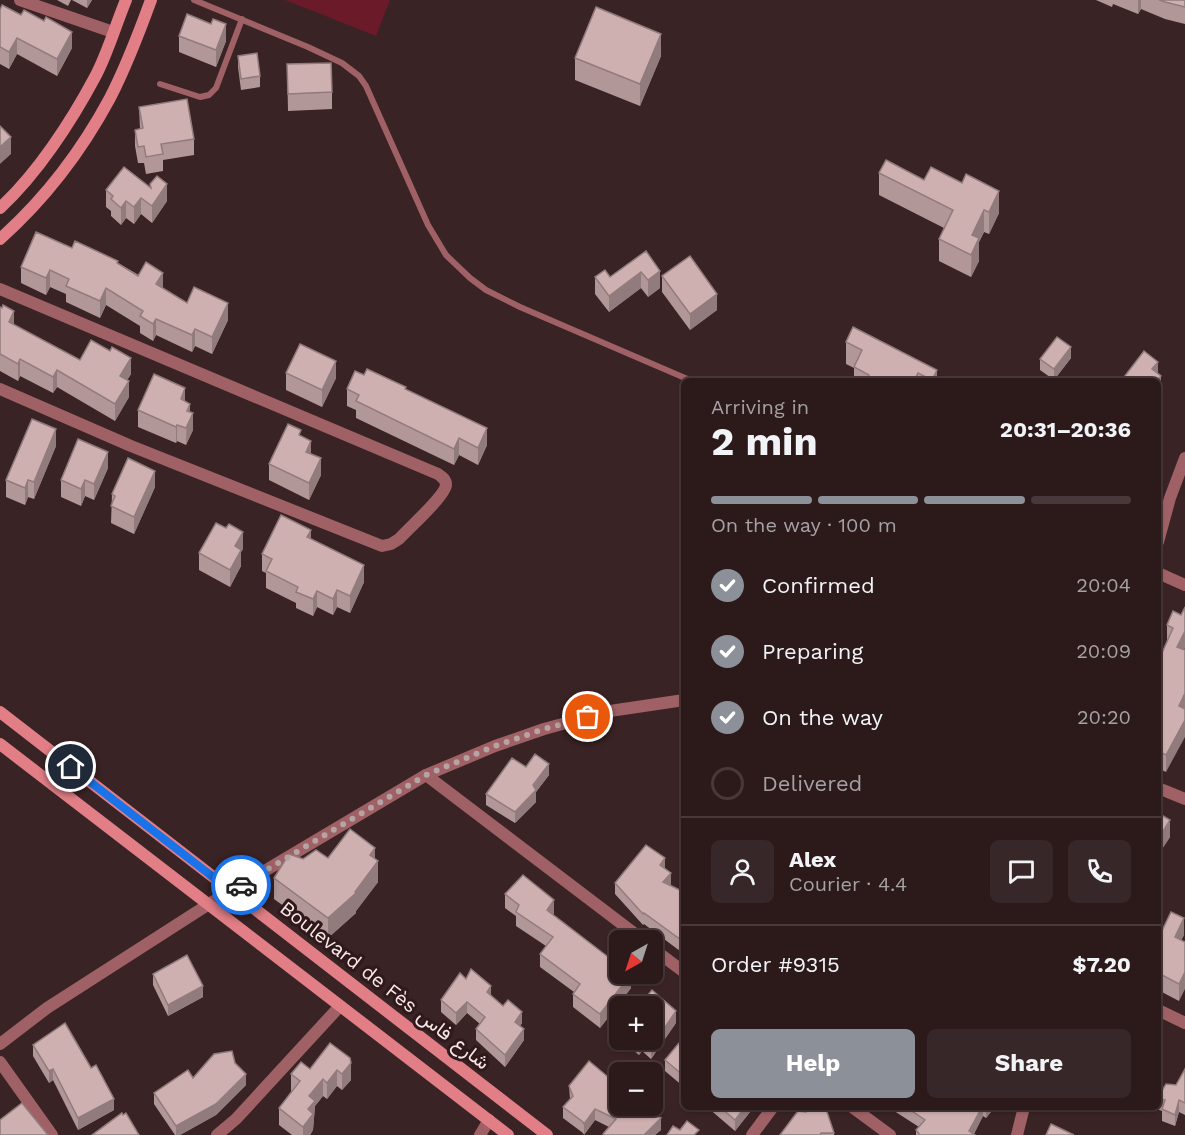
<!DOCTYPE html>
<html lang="en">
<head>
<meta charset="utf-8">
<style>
  body { margin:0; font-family:"Work Sans",Vazirmatn,sans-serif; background:#382728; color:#f1f3f6; height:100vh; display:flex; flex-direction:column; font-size:22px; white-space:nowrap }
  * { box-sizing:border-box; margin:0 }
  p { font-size:20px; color:#a6a1a3 }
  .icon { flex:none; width:33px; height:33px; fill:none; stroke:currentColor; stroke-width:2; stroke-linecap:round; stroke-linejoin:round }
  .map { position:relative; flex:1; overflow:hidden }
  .drawer { position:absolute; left:681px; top:378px; width:480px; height:732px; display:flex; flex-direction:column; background:#2c1a1b; border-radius:9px; box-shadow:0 2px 4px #0004,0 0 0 2px #48383a }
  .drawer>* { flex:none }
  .needle { width:39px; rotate:219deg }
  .controls { position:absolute; left:609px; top:930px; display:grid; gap:12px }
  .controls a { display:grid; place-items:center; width:54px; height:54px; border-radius:9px; background:#2c1a1b; box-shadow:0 2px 4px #0004,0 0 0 2px #48383a; font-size:30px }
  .pin { position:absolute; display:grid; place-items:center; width:51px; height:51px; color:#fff; margin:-26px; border:3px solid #fff; border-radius:50%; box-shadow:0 2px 6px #0007 }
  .courier { position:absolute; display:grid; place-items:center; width:60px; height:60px; margin:-30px; border:4px solid #1a73e8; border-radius:50%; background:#fff; color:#222; box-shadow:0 2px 8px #0007 }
  .head em { font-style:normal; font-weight:700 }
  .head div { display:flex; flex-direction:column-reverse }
  .head { display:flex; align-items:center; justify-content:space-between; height:102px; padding:0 30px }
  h1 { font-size:39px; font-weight:700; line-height:45px }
  .bar { display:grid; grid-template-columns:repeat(4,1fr); gap:9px 6px; align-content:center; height:72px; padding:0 30px }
  .bar i { height:8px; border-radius:4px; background:#48383a }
  .bar .current { background:#8c9099 }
  .bar p { grid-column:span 4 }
  .line { display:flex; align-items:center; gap:15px; padding:0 30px; border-top:2px solid #48383a }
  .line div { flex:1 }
  .round { display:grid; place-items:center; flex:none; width:63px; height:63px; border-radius:9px; background:#382728 }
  ol { padding:0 30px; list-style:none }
  li { display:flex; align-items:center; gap:18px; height:66px }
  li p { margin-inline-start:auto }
  li .icon { padding:6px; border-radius:50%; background:#8c9099; color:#fff; stroke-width:4 }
  li:last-child { color:#a6a1a3 }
  li i { width:33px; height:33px; border:3px solid #48383a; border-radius:50% }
  .action { display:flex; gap:12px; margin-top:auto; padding:12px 30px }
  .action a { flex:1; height:69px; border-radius:9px; background:#8c9099; color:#fff; font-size:24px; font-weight:700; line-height:69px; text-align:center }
  .action a+a { background:#382728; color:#f1f3f6 }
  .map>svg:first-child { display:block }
  .green { fill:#6b1a29 }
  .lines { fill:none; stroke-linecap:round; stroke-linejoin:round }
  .service { stroke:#9f6165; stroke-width:6 }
  .minor { stroke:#9f6165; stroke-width:12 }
  .secondary { stroke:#e17e86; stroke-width:12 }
  .wall { fill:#b29798 }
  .shaded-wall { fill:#917b7c }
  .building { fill:#cfb0b1; stroke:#917b7c; stroke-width:1.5 }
  .done { stroke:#b6a3a3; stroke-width:6; stroke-dasharray:0 10.8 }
  .route { stroke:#1a73e8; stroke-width:8 }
  .labels { text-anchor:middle; stroke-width:6; stroke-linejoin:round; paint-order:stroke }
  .street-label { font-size:20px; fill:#f8e8e8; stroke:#2f191b }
</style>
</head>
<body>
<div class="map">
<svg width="1185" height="1135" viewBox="0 0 1185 1135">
  <rect width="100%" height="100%" fill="#3a2324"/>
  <path class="green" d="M285,0H390L376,36Z"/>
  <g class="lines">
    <g class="service">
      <path d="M194,0L308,47L342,63L359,76L366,86L428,225L446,255L470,278L486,290L520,307L692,381"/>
      <path d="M160,84L200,97L209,95L216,88L242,19"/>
    </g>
    <g class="minor">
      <path d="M20,0L113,32"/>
      <path d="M0,289L438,474C442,477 446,479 446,485C445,496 408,529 399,539L391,544L382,546L131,446L0,389"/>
      <path d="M1158,542L1170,498L1185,458"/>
      <path d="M1158,573L1185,585"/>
      <path d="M426,775L643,940"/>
      <path d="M1158,788L1185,799"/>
      <path d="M652,948L684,972"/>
      <path d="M1158,1010L1185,1023"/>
      <path d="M0,1044L47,1008L209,904L426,775L495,746L544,729L610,711L684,700"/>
      <path d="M0,1062L52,1135"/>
      <path d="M852,1107L890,1135"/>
      <path d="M217,1135L236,1119L340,1006"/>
      <path d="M480,1135L489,1120"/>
      <path d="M752,1135L773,1107"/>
      <path d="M1017,1135L1024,1107"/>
    </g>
    <g class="secondary">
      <path d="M0,208C37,174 71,122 95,77C107,55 116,24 126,0"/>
      <path d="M0,239C46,198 81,152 110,98C126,67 139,33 151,0"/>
      <path d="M0,712L547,1135"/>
      <path d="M0,744L508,1135"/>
    </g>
  </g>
  <g class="wall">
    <path d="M57,0H71L68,6Z"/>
    <path d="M72,0H92L87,8Z"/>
    <path d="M1096,0H1185V24L1165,19L1141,9L1138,14L1113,4L1112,7Z"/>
    <path d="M0,10L72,48L57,76L17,54L9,69L0,64Z"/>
    <path d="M179,36L226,41L216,67L179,52Z"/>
    <path d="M238,56L260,76V87L241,90L238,67Z"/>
    <path d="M661,56L640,106L575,80V58Z"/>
    <path d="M287,64L332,92V109L288,111Z"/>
    <path d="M139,107L194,139V155L163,160V171L146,174L144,163H138L135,146V130L140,129Z"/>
    <path d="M879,173L999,213L989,234L984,232L979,242V261L971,277L939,261V239L944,228L879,195Z"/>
    <path d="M150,184L167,201L152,223L141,214L134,224L126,218L121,225L111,216V211L106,207V190L150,188Z"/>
    <path d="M72,248L118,263L187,303L228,320L212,354L195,346L192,352L156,335L153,341L140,333V326L106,305L100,318L66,302V294L50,287L46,295L21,283V267Z"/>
    <path d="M646,251L660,288L648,297L641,288L609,312L595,294V277H610Z"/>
    <path d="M662,276L717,310L690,330L662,292Z"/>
    <path d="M0,307L14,325L80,360L131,374L127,380L129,397L115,421L57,387L53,393L20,376L18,381L0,371Z"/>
    <path d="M846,342L937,381H854V368L846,364Z"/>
    <path d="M1071,358L1054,380L1040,370V359Z"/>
    <path d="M286,373L336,378L322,407L286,390Z"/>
    <path d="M364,375L406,390L487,445L478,465L459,455L454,465L356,418V410L347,406V389Z"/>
    <path d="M185,401L190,412L193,430L186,445L177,441L176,443L138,427V410Z"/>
    <path d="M301,436L311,454L321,475L309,500L269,480V464Z"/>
    <path d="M56,446L34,499L28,497L25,505L6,497V480Z"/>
    <path d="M108,468L94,500L85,496L81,506L61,497V480Z"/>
    <path d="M155,487L134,534L111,523L112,494Z"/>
    <path d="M311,539L364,582L350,613L337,607L333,615L317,607L313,616L296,608V603L266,588V573L262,571V554Z"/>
    <path d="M243,549L241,552V566L230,587L199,570V553Z"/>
    <path d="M1173,611L1184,650L1166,772L1158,768V662L1167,642V625Z"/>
    <path d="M526,767L549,775L536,792V802L515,823L486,805V794Z"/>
    <path d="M1158,813L1170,837L1162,849L1158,847Z"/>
    <path d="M328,858L375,859L378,882L356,911V913L328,938L274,899V878L303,859Z"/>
    <path d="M665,868L671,884L670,885L684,892V954L644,924L643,925L615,894V883Z"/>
    <path d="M505,894L554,913L553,915L631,988L600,1028L573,1007V994L574,992L540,967V954L546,946L516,926V916L505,908Z"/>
    <path d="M1184,935L1181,940L1179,1001L1158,990V939Z"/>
    <path d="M153,974L203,997L168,1016L153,985Z"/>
    <path d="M466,979L491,995L522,1023L520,1026L524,1040L505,1067L476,1040V1029L480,1024L467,1013L456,1025L441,1012V1000Z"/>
    <path d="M676,1023L651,1059L642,1051L639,1055L621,1040H652Z"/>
    <path d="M684,1037V1087L665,1071V1060Z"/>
    <path d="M330,1043L351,1080L342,1090L337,1086L327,1099L323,1096L315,1106L313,1130L310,1135H292L279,1125V1108L292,1091H291V1074L310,1069Z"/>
    <path d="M33,1045L91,1068L114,1110L78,1130L53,1080L49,1083L33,1056Z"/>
    <path d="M1185,1069V1115L1179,1112L1175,1126L1162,1121V1111L1157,1109L1158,1097L1176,1085Z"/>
    <path d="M193,1078L246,1085L216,1115L180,1135H175L154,1104V1093Z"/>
    <path d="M569,1086L620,1106L656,1116L661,1130L655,1135H603L609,1127L595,1120L584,1135L583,1133L563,1118V1107L570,1099Z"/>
    <path d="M707,1107H754L735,1131Z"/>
    <path d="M888,1107H995L986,1118L983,1116L974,1134L975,1135H916V1130L919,1127Z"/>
    <path d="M834,1133V1135H780Z"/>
  </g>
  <g class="shaded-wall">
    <path d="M87,0H92L87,8Z"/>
    <path d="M1138,0H1141V9L1138,14Z"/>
    <path d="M226,24V41L216,67V50Z"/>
    <path d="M72,32V48L57,76V59Z"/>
    <path d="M661,34V56L640,106V84Z"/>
    <path d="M17,38V54L9,69V52Z"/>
    <path d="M11,137V154L0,164V147Z"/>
    <path d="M167,184V201L152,223V206Z"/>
    <path d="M999,191V213L989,234V212Z"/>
    <path d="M141,198V214L134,224V207Z"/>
    <path d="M126,201V218L121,225V208Z"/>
    <path d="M984,210V232L979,242V261L971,277L972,235Z"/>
    <path d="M50,270V287L46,295V278Z"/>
    <path d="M660,271V288L648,297V280Z"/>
    <path d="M641,272V288L609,312V296Z"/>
    <path d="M163,273V289L156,284Z"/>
    <path d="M106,288V305L100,318V301Z"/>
    <path d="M717,294V310L690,330V314Z"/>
    <path d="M228,303V320L212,354V337Z"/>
    <path d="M14,311V327L9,322Z"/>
    <path d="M156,319V335L153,341V324Z"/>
    <path d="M195,329V346L192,352V335Z"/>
    <path d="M1071,347V358L1054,380V369Z"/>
    <path d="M131,358V374L120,392V376Z"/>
    <path d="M20,359V376L18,381V364Z"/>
    <path d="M336,361V378L322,407V390Z"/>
    <path d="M1158,362V378L1152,369Z"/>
    <path d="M57,370V387L53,393V377Z"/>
    <path d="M937,370V381H932V380Z"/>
    <path d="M918,373V381H914Z"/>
    <path d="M1161,376V392L1158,396V381H1157Z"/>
    <path d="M129,381V397L115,421V404Z"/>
    <path d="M185,388V405L181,399Z"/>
    <path d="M190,404V418L193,413V430L186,445L187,411Z"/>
    <path d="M177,425V441L176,443V427Z"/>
    <path d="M487,428V445L478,465V448Z"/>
    <path d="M56,429V446L34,499V482Z"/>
    <path d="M459,438V455L454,465V449Z"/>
    <path d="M311,441V458L306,452Z"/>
    <path d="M108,452V468L94,500V484Z"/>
    <path d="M321,458V475L309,500V483Z"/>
    <path d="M155,471V487L134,534V517Z"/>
    <path d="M28,480V497L25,505V488Z"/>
    <path d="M85,480V496L81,506V489Z"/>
    <path d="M311,530V547L307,537Z"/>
    <path d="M243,532V549L241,552V566L230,587V570L235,546Z"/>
    <path d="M364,565V582L350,613V596Z"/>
    <path d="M337,590V607L333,615V599Z"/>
    <path d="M317,591V607L313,616V599Z"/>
    <path d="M1185,631V648L1177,663V647Z"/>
    <path d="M1185,693V710L1179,706Z"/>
    <path d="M1185,720V737L1166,772V755Z"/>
    <path d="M549,764V775L536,792V802L515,823V812Z"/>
    <path d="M1170,820V837L1162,849V833Z"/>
    <path d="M375,848V865L378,861V882L356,911V913L328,938V918L355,892L370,855Z"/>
    <path d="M665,858V869L660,865Z"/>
    <path d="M671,873V884L663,893V882Z"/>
    <path d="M554,900V913L547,923V910Z"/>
    <path d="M1184,918V935L1175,953V937Z"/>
    <path d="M1185,972V989L1179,1001V984Z"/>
    <path d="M631,974V988L600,1028V1014Z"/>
    <path d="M203,986V997L168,1016V1005Z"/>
    <path d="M491,986V997L487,992Z"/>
    <path d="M467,1002V1013L456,1025V1013Z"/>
    <path d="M676,1011V1023L651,1059V1048Z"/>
    <path d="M522,1012V1023L515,1033V1022Z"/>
    <path d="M524,1029V1040L505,1067V1055Z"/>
    <path d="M642,1040V1051L639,1055V1044Z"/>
    <path d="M351,1063V1080L342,1090V1074Z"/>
    <path d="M53,1069V1080L49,1083V1071Z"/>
    <path d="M337,1070V1086L327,1099V1083Z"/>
    <path d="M246,1074V1085L216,1115L180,1135H176V1126Z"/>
    <path d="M323,1079V1096L315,1106L313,1130L310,1135H303V1127L308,1109L309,1096Z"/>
    <path d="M114,1099V1110L78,1130V1118Z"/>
    <path d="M1179,1100V1112L1175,1126V1115Z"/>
    <path d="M745,1107H754L735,1131V1120Z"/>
    <path d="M982,1107H983V1116L973,1135L969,1131Z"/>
    <path d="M986,1107H995L986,1118Z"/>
    <path d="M595,1109V1120L584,1135V1124Z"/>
    <path d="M656,1112V1123L661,1118V1130L655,1135H644L653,1114Z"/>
  </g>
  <g class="building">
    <path d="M1159,0H1185V7L1165,2Z"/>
    <path d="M2,5L21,15L24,10L44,21L46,17L72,32L57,59L17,38L9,52L0,47V10Z"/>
    <path d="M596,7L661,34L640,84L575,58Z"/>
    <path d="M187,14L211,24L213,19L226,24L216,50L179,36Z"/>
    <path d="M257,53L260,76L241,79L238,56Z"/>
    <path d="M331,63L332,92L288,94L287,64Z"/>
    <path d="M187,99L194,139L161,144L163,154L146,157L144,146L138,147L135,130L143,128L139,107Z"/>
    <path d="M0,126L11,137L0,147Z"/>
    <path d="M886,160L924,180L931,167L962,183L966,174L999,191L989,212L984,210L972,235L979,238L971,255L939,239L953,210L879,173Z"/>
    <path d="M124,167L151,188L150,184L157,176L167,184L152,206L141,198L134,207L126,201L121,208L111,199L113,196L106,190Z"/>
    <path d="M36,232L72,248L75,241L118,261L117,263L138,276L146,262L163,273L156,284L187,303L194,287L228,303L212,337L195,329L192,335L156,319L153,324L140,316L143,311L106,288L100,301L66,286L69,279L50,270L46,278L21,267Z"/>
    <path d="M646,251L660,271L648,280L641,272L609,296L595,277L605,270L610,277Z"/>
    <path d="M690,256L717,294L690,314L662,276Z"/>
    <path d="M3,305L14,311L9,322L80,360L91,340L110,351L112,347L131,358L120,376L129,381L115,404L57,370L53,377L20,359L18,364L0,354V307L2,308Z"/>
    <path d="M853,327L937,370L932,380L918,373L914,381H866L869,375L854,367L862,350L846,342Z"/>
    <path d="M1057,337L1071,347L1054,369L1040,359Z"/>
    <path d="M300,344L336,361L322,390L286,373Z"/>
    <path d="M1144,351L1158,362L1152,369L1161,376L1157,381H1121Z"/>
    <path d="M367,369L406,387L405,389L487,428L478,448L459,438L454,449L356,401L359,395L347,389L355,371L364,375Z"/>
    <path d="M154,374L185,388L181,399L190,404L187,411L193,413L186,428L177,425L176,427L138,410Z"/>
    <path d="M32,419L56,429L34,482L28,480L25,488L6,480Z"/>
    <path d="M288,424L301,430L299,435L311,441L306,452L321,458L309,483L269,464Z"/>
    <path d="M78,439L108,452L94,484L85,480L81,489L61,480Z"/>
    <path d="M128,458L155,471L134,517L111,506L115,496L112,494Z"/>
    <path d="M281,515L311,530L307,537L364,565L350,596L337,590L333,599L317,591L313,599L296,592L298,587L266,571L272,559L262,554Z"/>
    <path d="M216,523L226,528L229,524L243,532L235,546L241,550L230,570L199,553Z"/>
    <path d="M1185,607V631L1177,647L1185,650V693L1179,706L1185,709V720L1166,755L1158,751V662L1173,628L1167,625L1173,611L1181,615Z"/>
    <path d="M535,754L549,764L533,785L536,790L515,812L486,794L512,758L526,767Z"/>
    <path d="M1158,813L1170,820L1162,833L1158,830Z"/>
    <path d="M350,829L375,848L370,855L378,861L355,892L356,893L328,918L274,878L289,854L303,859L316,850L328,858Z"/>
    <path d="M646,845L665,858L660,865L671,873L663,882L684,892V942L644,913L643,914L615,883Z"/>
    <path d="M523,875L554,900L547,910L620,966V974H631L600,1014L573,994L580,984L540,954L553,937L516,912L519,905L505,894Z"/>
    <path d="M1171,912L1184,918L1175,937L1185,942V972L1179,984L1158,973V939Z"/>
    <path d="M187,955L203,986L168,1005L153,974Z"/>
    <path d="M471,969L491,986L487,992L503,1006L508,1000L522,1012L515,1022L524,1029L505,1055L476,1029L485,1017L467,1002L456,1013L441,1000L460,973L466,979Z"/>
    <path d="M652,990L676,1011L651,1048L642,1040L639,1044L634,1040H652V1006H639Z"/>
    <path d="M65,1023L91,1068L96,1065L114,1099L78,1118L53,1069L49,1071L33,1045Z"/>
    <path d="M684,1037V1076L665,1060Z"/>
    <path d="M330,1043L350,1058L351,1063L342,1074L337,1070L327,1083L323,1079L309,1096L315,1101L308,1109L313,1114L303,1127L279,1108L300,1081L291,1074L301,1062L310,1069Z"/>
    <path d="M232,1051L235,1063L246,1074L216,1104L176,1126L154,1093L188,1070L193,1078L214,1054Z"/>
    <path d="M589,1061L620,1087V1106H648L656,1112L653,1114L661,1118L644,1135H604L603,1134L616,1119L595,1109L584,1124L583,1122L563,1107L573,1096L569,1086Z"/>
    <path d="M1185,1069V1103L1179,1100L1175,1115L1162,1109L1165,1100L1158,1098V1097L1166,1084L1176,1085Z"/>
    <path d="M22,1103L48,1135H0V1120Z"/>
    <path d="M720,1107H745L735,1120Z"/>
    <path d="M808,1107H819L826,1109L834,1133H821L820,1135H780L798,1111L806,1112Z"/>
    <path d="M906,1107H982L969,1131L975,1135H920L916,1130L925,1120Z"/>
    <path d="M122,1113L123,1115L126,1113L139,1135H92Z"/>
    <path d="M687,1121L699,1130L694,1135H667L673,1126L680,1130Z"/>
    <path d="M1051,1124L1074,1135H1046Z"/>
  </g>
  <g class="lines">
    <path class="done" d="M241,885L426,775L495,746L544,729L588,717"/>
    <path class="route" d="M71,767L231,891L241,885"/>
  </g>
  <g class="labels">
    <g class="street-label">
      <text transform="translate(385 985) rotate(38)" y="7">Boulevard de Fès شارع فاس</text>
    </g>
  </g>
</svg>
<div class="controls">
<a><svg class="needle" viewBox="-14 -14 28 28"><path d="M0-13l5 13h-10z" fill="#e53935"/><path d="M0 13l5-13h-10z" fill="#a6a1a3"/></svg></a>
<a>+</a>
<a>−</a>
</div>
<div class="pin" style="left:588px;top:717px;background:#ea580c"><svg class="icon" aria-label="bag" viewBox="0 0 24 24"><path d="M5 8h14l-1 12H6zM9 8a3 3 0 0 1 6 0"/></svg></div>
<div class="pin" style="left:71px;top:767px;background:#1f2937"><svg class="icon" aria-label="home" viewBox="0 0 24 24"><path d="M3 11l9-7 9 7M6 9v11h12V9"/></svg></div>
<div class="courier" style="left:241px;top:885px"><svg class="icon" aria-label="car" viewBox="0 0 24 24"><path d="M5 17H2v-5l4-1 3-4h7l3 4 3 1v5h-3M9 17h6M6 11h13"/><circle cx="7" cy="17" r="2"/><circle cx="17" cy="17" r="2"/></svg></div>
<section class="drawer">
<div class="head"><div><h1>2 min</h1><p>Arriving in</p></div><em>20:31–20:36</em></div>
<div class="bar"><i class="current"></i><i class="current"></i><i class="current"></i><i></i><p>On the way · 100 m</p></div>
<ol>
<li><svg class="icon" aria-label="check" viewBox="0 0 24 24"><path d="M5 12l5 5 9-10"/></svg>Confirmed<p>20:04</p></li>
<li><svg class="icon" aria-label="check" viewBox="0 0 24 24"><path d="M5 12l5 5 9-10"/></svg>Preparing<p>20:09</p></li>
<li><svg class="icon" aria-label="check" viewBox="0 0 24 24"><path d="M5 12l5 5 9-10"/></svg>On the way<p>20:20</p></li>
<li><i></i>Delivered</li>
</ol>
<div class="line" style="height:108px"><a class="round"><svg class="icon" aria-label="person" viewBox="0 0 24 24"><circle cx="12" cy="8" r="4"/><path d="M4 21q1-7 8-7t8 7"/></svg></a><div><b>Alex</b><p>Courier · 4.4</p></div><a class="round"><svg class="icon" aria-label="chat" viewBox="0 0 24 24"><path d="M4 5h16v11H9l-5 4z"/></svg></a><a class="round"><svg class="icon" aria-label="phone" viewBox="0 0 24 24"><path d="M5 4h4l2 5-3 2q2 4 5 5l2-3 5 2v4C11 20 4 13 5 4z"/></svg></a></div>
<div class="line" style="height:78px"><div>Order #9315</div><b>$7.20</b></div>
<div class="action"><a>Help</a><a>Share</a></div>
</section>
</div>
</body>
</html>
